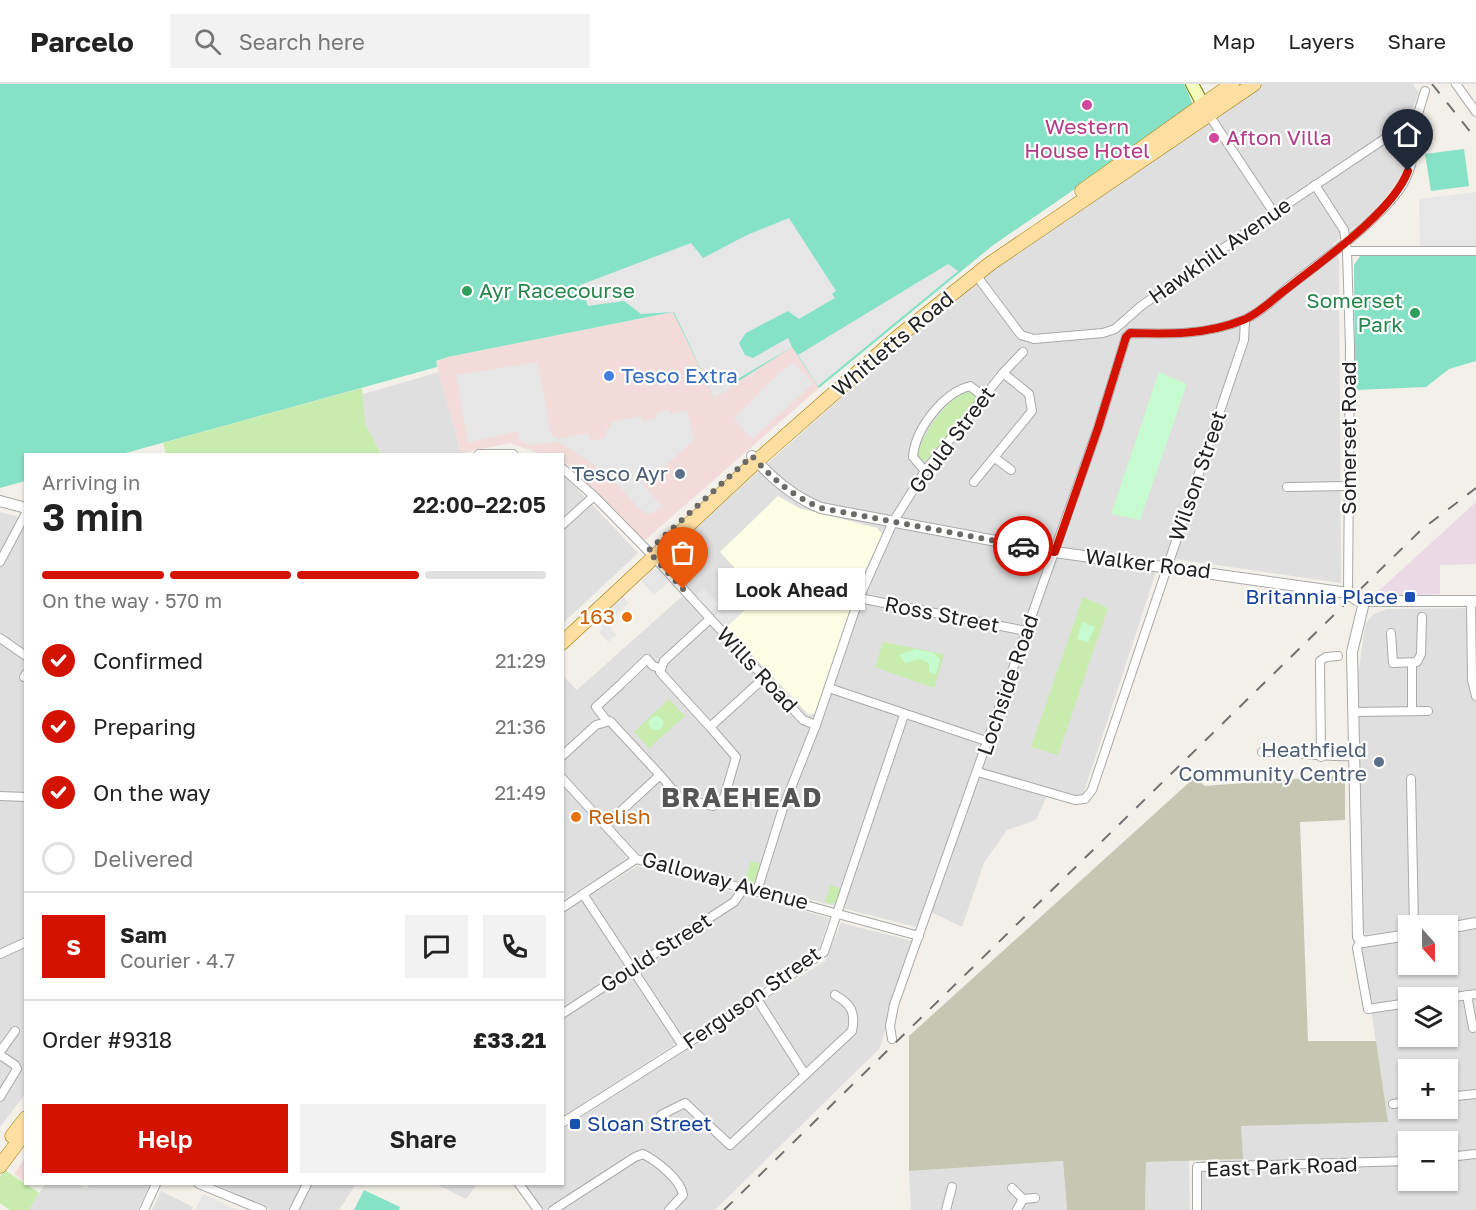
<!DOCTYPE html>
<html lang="en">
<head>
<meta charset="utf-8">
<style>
  body { margin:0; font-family:"Golos Text",sans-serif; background:#f2f2f2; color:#222; height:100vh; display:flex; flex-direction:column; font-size:22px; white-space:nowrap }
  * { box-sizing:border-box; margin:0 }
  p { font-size:20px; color:#767676 }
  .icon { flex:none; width:33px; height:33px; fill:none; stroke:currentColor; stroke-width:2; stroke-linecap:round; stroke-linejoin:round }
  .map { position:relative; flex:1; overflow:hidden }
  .drawer { position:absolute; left:24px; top:369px; width:540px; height:732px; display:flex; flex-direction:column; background:#fff; border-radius:0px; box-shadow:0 2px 4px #0004 }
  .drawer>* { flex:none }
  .needle { width:39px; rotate:159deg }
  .controls { position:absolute; left:1398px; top:831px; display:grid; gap:12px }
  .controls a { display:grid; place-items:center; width:60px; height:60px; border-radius:0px; background:#fff; box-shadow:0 2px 4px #0004; font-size:30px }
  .pin { position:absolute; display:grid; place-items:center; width:51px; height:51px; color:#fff; margin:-62px -26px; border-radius:50% 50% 50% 0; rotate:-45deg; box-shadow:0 0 6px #0007 }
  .pin .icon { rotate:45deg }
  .courier { position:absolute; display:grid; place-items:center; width:60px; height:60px; margin:-30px; border:4px solid #d31300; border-radius:50%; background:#fff; color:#222; box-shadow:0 2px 8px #0007 }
  .bubble { position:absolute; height:42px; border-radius:0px; background:#fff; box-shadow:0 2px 4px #0004; font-size:20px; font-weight:600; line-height:42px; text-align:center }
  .head em { font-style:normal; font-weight:600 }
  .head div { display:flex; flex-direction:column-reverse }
  .head { display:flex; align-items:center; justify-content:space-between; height:102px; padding:0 18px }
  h1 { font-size:39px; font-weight:600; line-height:45px }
  .bar { display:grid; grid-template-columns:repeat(4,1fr); gap:9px 6px; align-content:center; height:72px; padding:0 18px }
  .bar i { height:8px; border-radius:4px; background:#e0e0e0 }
  .bar .on { background:#d31300 }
  .bar p { grid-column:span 4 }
  .line { display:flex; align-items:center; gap:15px; padding:0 18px; border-top:2px solid #e0e0e0 }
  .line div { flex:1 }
  .round { display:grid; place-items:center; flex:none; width:63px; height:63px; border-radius:0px; background:#f2f2f2 }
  ol { padding:0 18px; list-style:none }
  li { display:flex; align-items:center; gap:18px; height:66px }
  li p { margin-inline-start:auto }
  li .icon { padding:6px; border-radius:50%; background:#d31300; color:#fff; stroke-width:4 }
  li:last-child { color:#767676 }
  li i { width:33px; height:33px; border:3px solid #e0e0e0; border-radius:50% }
  .action { display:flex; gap:12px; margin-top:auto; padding:12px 18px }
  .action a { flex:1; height:69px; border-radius:0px; background:#d31300; color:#fff; font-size:24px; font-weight:600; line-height:69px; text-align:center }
  .action a+a { background:#f2f2f2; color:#222 }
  header { display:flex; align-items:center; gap:36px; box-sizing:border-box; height:84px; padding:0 30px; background:#fff; border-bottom:2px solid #e0e0e0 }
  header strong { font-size:28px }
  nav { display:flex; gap:33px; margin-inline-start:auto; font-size:21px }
  .search { width:420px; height:54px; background:#f2f2f2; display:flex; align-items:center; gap:15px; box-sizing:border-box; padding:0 21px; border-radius:0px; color:#767676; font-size:22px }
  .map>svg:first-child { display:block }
  .residential { fill:#e0dfdf; fill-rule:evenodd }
  .commercial { fill:#f2dbd8 }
  .industrial { fill:#ebdae6 }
  .education { fill:#fdffe4 }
  .construction { fill:#c5c7b3 }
  .grass { fill:#c7ecae }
  .park { fill:#c6fbcf }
  .pitch { fill:#85e2c7 }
  .parking { fill:#e6e6e6 }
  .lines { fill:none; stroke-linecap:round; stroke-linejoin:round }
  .minor-casing { stroke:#a9a9a9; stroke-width:10 }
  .tertiary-casing { stroke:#a9a9a9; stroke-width:12 }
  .secondary-casing { stroke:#667f02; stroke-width:14 }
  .primary-casing { stroke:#9f7900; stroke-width:15 }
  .minor { stroke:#fff; stroke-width:8 }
  .tertiary { stroke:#fff; stroke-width:10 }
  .secondary { stroke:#f3fcbd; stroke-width:12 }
  .primary { stroke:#fedea1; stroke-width:14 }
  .rail { stroke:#707070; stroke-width:2; stroke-dasharray:12 12; stroke-linecap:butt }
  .tertiary-bridge-casing { stroke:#a9a9a9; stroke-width:12; stroke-linecap:butt }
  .tertiary-bridge { stroke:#fff; stroke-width:10 }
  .done { stroke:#6b6a67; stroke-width:6; stroke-dasharray:0 10.8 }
  .route { stroke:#d31300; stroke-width:8 }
  .hotel-dot { fill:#d1479c; stroke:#fff; stroke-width:2 }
  .leisure-dot { fill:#2e9e5b; stroke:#fff; stroke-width:2 }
  .shop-dot { fill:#3f7fe0; stroke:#fff; stroke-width:2 }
  .service-dot { fill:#5c6f8a; stroke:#fff; stroke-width:2 }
  .transit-dot { fill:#1a4fb4; stroke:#fff; stroke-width:2 }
  .food-dot { fill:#e8710a; stroke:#fff; stroke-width:2 }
  .labels { text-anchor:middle; stroke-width:4.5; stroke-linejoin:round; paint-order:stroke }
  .hotel-label { font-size:21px; fill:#b23c85; stroke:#fff }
  .street-label { font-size:21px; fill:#222; stroke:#fff }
  .leisure-label { font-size:21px; fill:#27864d; stroke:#fff; text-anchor:start }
  .shop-label { font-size:21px; fill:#366cbe; stroke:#fff; text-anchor:start }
  .service-label { font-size:21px; fill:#4e5e75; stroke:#fff; text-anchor:end }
  .transit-label { font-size:21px; fill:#164399; stroke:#fff; text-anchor:end }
  .food-label { font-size:21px; fill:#c56008; stroke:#fff; text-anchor:end }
  .district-label { font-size:27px; font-weight:bold; letter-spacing:1.5px; fill:#555; stroke:#fff }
</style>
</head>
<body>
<header>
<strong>Parcelo</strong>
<div class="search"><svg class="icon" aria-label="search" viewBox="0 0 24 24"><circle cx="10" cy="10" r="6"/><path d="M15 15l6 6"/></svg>Search here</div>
<nav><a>Map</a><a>Layers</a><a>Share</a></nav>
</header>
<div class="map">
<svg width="1476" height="1126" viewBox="0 0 1476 1126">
  <rect width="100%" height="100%" fill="#f2f0e8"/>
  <g class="residential">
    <path d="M1263,0H1413L1419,9L1412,26L1410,76L1398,98L1373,129L1333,160L1339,175L1341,499L1161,473L1083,711L1077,713L1050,705L1036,736L1007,746L984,779L962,843L923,824L916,843L648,774L633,767L621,779L563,816L562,591L577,606L688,507L663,479L664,472L928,236L1009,174Z"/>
    <path d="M439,288L461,370H382L366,345L360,311Z"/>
    <path d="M563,390L638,469L563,539Z"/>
    <path d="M0,428L26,435V1009L0,1043Z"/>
    <path d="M1476,524V834L1429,841L1408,842V845L1367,851L1361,847L1358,593L1365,540L1374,530L1387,525Z"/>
    <path d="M637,782L829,834L819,866L563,1033V829Z"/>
    <path d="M841,839L913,857L880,964L715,1126H532L513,1100H562L563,1045L825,877Z"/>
    <path d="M1476,843V1126H1202L1201,1077L1242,1075L1241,1042L1388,1038L1361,860L1408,853V880H1448V847ZM1408,914H1448V952H1408ZM1408,986H1448V1024H1408ZM1408,1058H1448V1096H1408Z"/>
    <path d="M1189,1075L1190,1126H1145L1146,1078Z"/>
    <path d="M1063,1077L1067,1126H911L909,1087Z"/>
    <path d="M45,1100H77L87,1104L89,1100H150L138,1126H29Z"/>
    <path d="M215,1100H356L339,1126H271Z"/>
    <path d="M436,1100H477L466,1115Z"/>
    <path d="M161,1107L193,1123L192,1126H152Z"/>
  </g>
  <g class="commercial">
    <path d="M674,228L714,313L792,263L819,304L644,457L567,380L563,378L562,370H542L510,359L461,369L436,278L448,273Z"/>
    <path d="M25,1074L26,1099L14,1090Z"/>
  </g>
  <path class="industrial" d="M1476,418V480L1440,481V510L1372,513Z"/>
  <path class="education" d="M778,412L799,424L877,444L882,450L862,493L815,629L809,631L715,532L749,499L720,468Z"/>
  <path class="construction" d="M1345,691V736L1300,738L1308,957H1376L1388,1038L1241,1042L1243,1075L1146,1078L1145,1126H1067L1063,1077L909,1087V952L1194,694L1205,702Z"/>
  <g class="grass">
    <path d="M362,304L365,340L381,370H166L163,359Z"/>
    <path d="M971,307L978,314L926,377L920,378L916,373C923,350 945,313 971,307Z"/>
    <path d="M1083,513L1108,524L1058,671L1031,663Z"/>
    <path d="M883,558L944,570L934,604L875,583Z"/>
    <path d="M669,615L685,632L649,664L634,648Z"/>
    <path d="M751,777L763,780L759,796L752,800L744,798Z"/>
    <path d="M830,801L842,805L838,817L831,820L825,818Z"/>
    <path d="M5,1086L39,1109L29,1126H10L0,1119V1093Z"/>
  </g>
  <g class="park">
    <path d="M1159,288L1187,300L1140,436L1111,430Z"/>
    <path d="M1082,538L1095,543L1088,558L1077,555Z"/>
    <path d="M915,565L934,569L940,576L936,590L929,588V579L921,575L905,579L899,571Z"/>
    <circle cx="656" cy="639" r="7"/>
  </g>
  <g class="pitch">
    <path d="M0,0H1184L1194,23L992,162L819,304L792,263L714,313L673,228L448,273L436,277L437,283L122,370H26L25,397L0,404Z"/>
    <path d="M1464,65L1469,102L1431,107L1425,70Z"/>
    <path d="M1476,170V277L1449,285L1426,303L1355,306L1354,181L1361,171Z"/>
    <path d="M364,1106L400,1123L399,1126H354Z"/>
  </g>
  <g class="parking">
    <path d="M1476,108V166H1420L1419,115Z"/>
    <path d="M789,134L836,207L832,210L835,214L799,235L788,227L746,249L739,259L745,271L753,274L788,254L792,263L736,296L727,307L714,313L674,228L641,230L624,217L588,222L580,201L691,159L703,174L747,151Z"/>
    <path d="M948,180L958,187L818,302L798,271Z"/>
    <path d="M538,278L551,350L557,355L588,349L590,357L605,354L607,344L611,343L610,338L641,332L643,337L657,334L656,329L669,325L670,330L687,326L694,356L644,402L662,422L653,429L647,430L641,426L605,388L559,358L528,361L520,357L517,347L468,359L456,291Z"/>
    <path d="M793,278L813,300L752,355L734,335L768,299Z"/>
    <path d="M653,485L658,486L669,498L654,511L641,497Z"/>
    <path d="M763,486L774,498L726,544L715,532Z"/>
    <path d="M703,504L719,520L710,529L695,512Z"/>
    <path d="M622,511L629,519L607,540L616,551L608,558L599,548L603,544L595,536Z"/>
    <path d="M203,1110L238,1126H195Z"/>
  </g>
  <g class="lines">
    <g class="minor-casing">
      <g id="minor">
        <path d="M1456,0L1476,28"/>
        <path d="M1209,31L1274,129"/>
        <path d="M1315,101L1344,146L1347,167L1350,262L1348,509"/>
        <path d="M1347,167H1476"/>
        <path d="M976,191L1021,251L1034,255L1103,249L1115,245L1141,222L1274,129L1417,33L1425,7"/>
        <path d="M479,370H513"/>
        <path d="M995,374L1011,386"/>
        <path d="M562,384L594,412L654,473L803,636L816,641"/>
        <path d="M925,387L913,373C915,345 943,309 970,302L984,313"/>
        <path d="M974,398L1032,327L1029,310L1003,289"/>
        <path d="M1287,403L1348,402"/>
        <path d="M562,441L594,412"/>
        <path d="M0,478L26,429"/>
        <path d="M859,514L1026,547"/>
        <path d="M1471,517L1472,596L1476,612"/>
        <path d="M710,535L664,577L660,588L710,643"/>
        <path d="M1391,549L1393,579L1417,578L1421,570L1422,533"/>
        <path d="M0,554L26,572"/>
        <path d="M1412,579V627"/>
        <path d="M24,593L26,590"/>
        <path d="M623,598L647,575L653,582L660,584"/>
        <path d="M829,604L989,658"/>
        <path d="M1353,628L1428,627"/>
        <path d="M606,636L596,623L620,601"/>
        <path d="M1262,668C1293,667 1322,674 1353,672"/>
        <path d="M562,672L596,641L610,637L660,691"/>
        <path d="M1321,673L1320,577L1326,573L1338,572"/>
        <path d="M978,688L1075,716L1085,715L1092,706L1244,256L1245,236"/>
        <path d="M562,694L636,775L919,852"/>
        <path d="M1411,695L1414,842"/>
        <path d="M0,712L26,713"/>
        <path d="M606,741L660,691L680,714L713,722L724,714L736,673L710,643L764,594"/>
        <path d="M757,807L783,724L816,641L859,514L893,438L925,387L1003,289L1023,268"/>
        <path d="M583,810L683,962"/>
        <path d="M562,824L636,775"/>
        <path d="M1360,857L1357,864L1368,925L1408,919"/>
        <path d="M0,870L26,858"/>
        <path d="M1467,911L1473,944"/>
        <path d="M1448,914L1476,910"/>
        <path d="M757,915L804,989"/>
        <path d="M562,930L734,818L744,804"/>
        <path d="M892,955L890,942L894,921L1098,344L1126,253L1130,249C1169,250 1207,251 1243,236C1259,230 1274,215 1287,204C1320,178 1382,135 1403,100C1415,80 1415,56 1417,33"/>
        <path d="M0,968L15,947"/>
        <path d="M0,971L15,981L17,985L0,1013"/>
        <path d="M1448,1013L1476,1010"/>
        <path d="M1393,1020L1408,1018"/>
        <path d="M661,1031L685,1019L730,1061L852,947C856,928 851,920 835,911"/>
        <path d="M562,1039L757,915L824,868L904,631"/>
        <path d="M1448,1073L1476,1070"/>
        <path d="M199,1100L262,1126"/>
        <path d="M519,1100L538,1126"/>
        <path d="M1012,1104L1023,1115L1035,1114"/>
        <path d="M144,1126L156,1100"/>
        <path d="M294,1126L307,1100"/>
        <path d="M553,1126L635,1073L643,1070C657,1077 681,1096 683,1111L669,1126"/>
        <path d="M946,1126L952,1103"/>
        <path d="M1017,1126L1023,1115"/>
        <path d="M1197,1126V1083L1408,1077"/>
      </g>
    </g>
    <g class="tertiary-casing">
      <g id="tertiary">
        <path d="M752,372C773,395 792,412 821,424L1055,468L1348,509"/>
        <path d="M0,417L26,424"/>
        <path d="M1359,517H1476"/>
        <path d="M1364,518L1352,568L1358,853L1363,858L1408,851"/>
        <path d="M1448,844L1476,839"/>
      </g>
    </g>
    <g class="secondary-casing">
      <path id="secondary" d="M1192,0L1207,28"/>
    </g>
    <g class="primary-casing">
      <g id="primary">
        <path d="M1082,107L1232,0"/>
        <path d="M562,559L757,377L899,252L991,179L1254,0"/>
        <path d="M12,1052L26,1034"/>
        <path d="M0,1082L26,1047"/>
      </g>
    </g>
    <use href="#minor" class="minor"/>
    <use href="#tertiary" class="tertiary"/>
    <use href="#secondary" class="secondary"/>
    <use href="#primary" class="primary"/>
    <g class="rail">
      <path d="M1432,0L1476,55"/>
      <path d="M724,1126L1421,446L1476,404"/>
    </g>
    <g class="tertiary-bridge-casing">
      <path id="tertiary-bridge" d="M1348,509L1358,517"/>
    </g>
    <use href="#tertiary-bridge" class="tertiary-bridge"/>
  </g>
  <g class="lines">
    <path class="done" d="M683,505L648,467L752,372C773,395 792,412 821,424L1023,462"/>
    <path class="route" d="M1023,462L1055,468L1098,344L1126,253L1130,249C1169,250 1206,251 1243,236C1259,230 1274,214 1288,204C1323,176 1392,129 1408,87"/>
  </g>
  <g class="hotel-dot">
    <circle cx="1087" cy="21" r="6"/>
    <circle cx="1214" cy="54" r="6"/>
  </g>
  <g class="leisure-dot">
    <circle cx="467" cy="207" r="6"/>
    <circle cx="1415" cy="229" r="6"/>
  </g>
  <circle class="shop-dot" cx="609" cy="292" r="6"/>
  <g class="service-dot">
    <circle cx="680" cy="390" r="6"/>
    <circle cx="1379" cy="678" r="6"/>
  </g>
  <g class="transit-dot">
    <rect x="1404" y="507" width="12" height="12" rx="3"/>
    <rect x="569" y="1034" width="12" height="12" rx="3"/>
  </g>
  <g class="food-dot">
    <circle cx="627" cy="533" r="6"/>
    <circle cx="576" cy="733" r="6"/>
  </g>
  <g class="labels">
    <g class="hotel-label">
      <text x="1087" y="50">Western<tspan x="1087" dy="24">House Hotel</tspan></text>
      <text x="1226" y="61" text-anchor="start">Afton Villa</text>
    </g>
    <g class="street-label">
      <text transform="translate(1220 167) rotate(-35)" y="7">Hawkhill Avenue</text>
      <text transform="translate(893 260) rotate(-40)" y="7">Whitletts Road</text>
      <text transform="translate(1349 354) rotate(-90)" y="7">Somerset Road</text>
      <text transform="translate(952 356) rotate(-53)" y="7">Gould Street</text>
      <text transform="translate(1198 392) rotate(-71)" y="7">Wilson Street</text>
      <text transform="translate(1148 480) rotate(7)" y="7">Walker Road</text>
      <text transform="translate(942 531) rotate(11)" y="7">Ross Street</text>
      <text transform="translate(757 586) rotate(47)" y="7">Wills Road</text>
      <text transform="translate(1008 601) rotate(-71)" y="7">Lochside Road</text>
      <text transform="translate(725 797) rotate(15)" y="7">Galloway Avenue</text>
      <text transform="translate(656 869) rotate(-33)" y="7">Gould Street</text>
      <text transform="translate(752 914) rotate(-35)" y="7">Ferguson Street</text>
      <text transform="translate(1282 1083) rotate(-2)" y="7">East Park Road</text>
    </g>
    <g class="leisure-label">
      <text x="479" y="214">Ayr Racecourse</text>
      <text x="1403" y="224" text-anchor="end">Somerset<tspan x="1403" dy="24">Park</tspan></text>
    </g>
    <g class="shop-label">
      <text x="621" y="299">Tesco Extra</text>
    </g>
    <g class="service-label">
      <text x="668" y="397">Tesco Ayr</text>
      <text x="1367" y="673">Heathfield<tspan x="1367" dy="24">Community Centre</tspan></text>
    </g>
    <g class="transit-label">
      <text x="1398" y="520">Britannia Place</text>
      <text x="587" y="1047" text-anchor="start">Sloan Street</text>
    </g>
    <g class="food-label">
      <text x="615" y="540">163</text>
      <text x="588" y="740" text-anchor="start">Relish</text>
    </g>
    <g class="district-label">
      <text x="742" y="723">BRAEHEAD</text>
    </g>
  </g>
</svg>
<div class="controls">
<a><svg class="needle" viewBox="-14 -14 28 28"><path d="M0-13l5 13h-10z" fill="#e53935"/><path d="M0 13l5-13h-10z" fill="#767676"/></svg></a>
<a><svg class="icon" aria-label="layers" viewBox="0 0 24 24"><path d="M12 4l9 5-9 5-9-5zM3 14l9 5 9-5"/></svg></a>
<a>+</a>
<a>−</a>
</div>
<div class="pin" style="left:683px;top:505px;background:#ea580c"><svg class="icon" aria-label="bag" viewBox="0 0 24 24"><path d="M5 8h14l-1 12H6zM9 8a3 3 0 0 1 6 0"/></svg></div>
<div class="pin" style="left:1408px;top:87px;background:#1f2937"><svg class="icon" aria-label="home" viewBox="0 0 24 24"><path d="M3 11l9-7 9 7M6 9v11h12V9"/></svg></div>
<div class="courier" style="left:1023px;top:462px"><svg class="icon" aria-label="car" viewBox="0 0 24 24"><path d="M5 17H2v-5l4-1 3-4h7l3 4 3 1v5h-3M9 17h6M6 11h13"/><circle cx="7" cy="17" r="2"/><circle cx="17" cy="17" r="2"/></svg></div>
<div class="bubble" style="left:718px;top:484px;width:147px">Look Ahead</div>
<section class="drawer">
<div class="head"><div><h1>3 min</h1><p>Arriving in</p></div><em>22:00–22:05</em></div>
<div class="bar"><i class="on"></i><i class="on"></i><i class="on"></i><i></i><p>On the way · 570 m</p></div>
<ol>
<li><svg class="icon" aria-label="check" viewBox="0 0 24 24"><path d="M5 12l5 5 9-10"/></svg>Confirmed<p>21:29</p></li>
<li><svg class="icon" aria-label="check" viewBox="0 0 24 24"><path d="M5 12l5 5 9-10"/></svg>Preparing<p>21:36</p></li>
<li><svg class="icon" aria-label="check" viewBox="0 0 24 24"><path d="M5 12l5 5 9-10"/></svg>On the way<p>21:49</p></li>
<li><i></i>Delivered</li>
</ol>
<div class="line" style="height:108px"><b class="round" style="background:#d31300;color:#fff">S</b><div><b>Sam</b><p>Courier · 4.7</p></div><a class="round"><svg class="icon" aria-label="chat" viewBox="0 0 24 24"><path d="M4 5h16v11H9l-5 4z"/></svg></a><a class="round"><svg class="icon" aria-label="phone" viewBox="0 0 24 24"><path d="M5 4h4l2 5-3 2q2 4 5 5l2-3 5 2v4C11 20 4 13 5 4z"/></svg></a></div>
<div class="line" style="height:78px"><div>Order #9318</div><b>£33.21</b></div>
<div class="action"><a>Help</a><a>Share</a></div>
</section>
</div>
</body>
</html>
